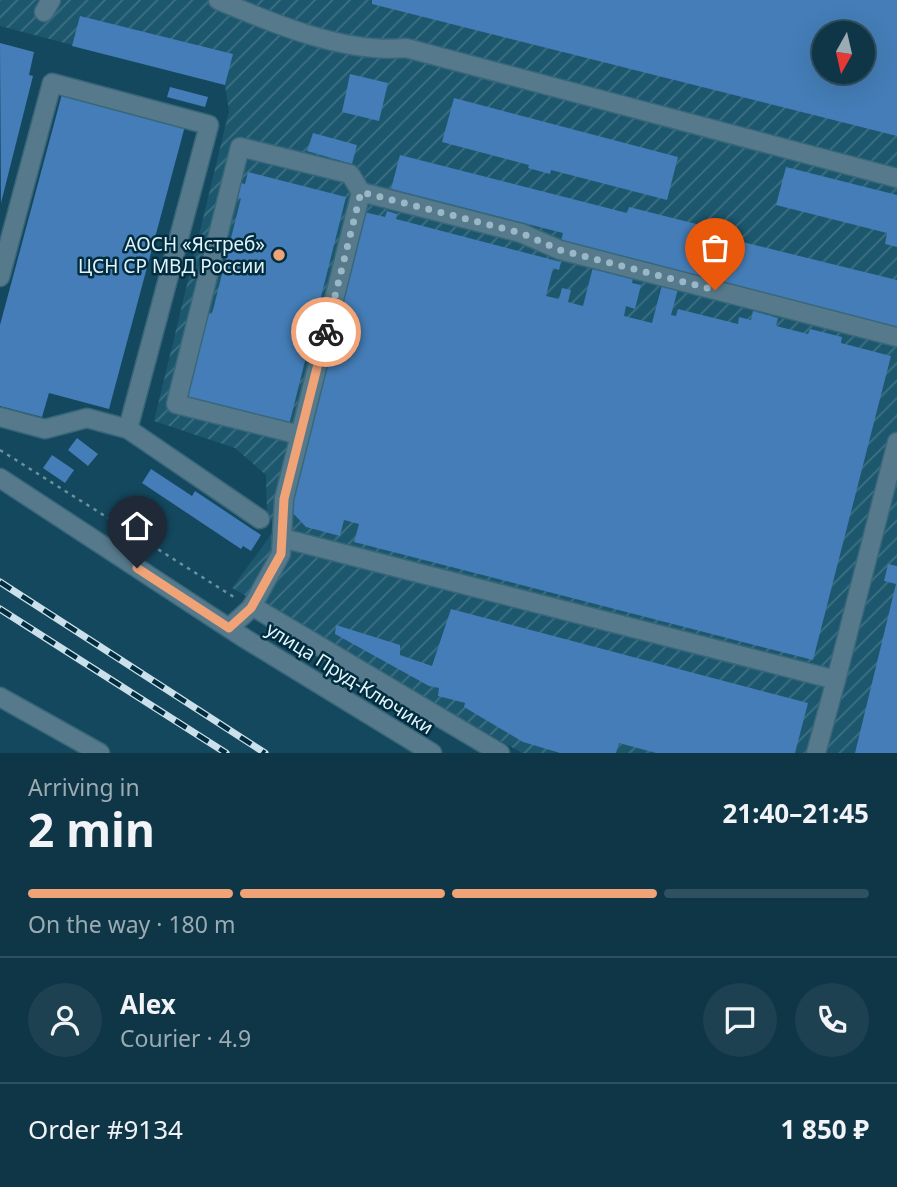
<!DOCTYPE html>
<html lang="en">
<head>
<meta charset="utf-8">
<style>
  body { margin:0; font-family:"Noto Sans",sans-serif; background:#1d4151; color:#f1f3f6; height:100vh; display:flex; flex-direction:column; font-size:26px; white-space:nowrap }
  * { box-sizing:border-box; margin:0 }
  p { font-size:23px; color:#9babb3 }
  .icon { flex:none; width:38px; height:38px; fill:none; stroke:currentColor; stroke-width:2; stroke-linecap:round; stroke-linejoin:round }
  .map { position:relative; height:753px; overflow:hidden }
  .drawer { display:flex; flex-direction:column; background:#0f3646; flex:1 }
  .drawer>* { flex:none }
  .needle { width:46px; rotate:188deg }
  .fabs { position:absolute; left:812px; top:21px; display:grid; gap:14px }
  .fabs a { display:grid; place-items:center; width:63px; height:63px; border-radius:50%; background:#0f3646; box-shadow:0 7px 28px #0002,0 0 0 2px #2f505f; font-size:35px }
  .pin { position:absolute; display:grid; place-items:center; width:60px; height:60px; color:#fff; margin:-72px -30px; border-radius:50% 50% 50% 0; rotate:-45deg; box-shadow:0 0 7px #0007 }
  .pin .icon { rotate:45deg }
  .courier { position:absolute; display:grid; place-items:center; width:70px; height:70px; margin:-35px; border:5px solid #efa377; border-radius:50%; background:#fff; color:#222; box-shadow:0 2px 9px #0007 }
  .overview em { font-style:normal; font-weight:700 }
  .overview div { display:flex; flex-direction:column-reverse }
  .overview { display:flex; align-items:center; justify-content:space-between; height:119px; padding:0 28px }
  h1 { font-size:46px; font-weight:700; line-height:52px }
  .bar { display:grid; grid-template-columns:repeat(4,1fr); gap:10px 7px; align-content:center; height:84px; padding:0 28px }
  .bar i { height:9px; border-radius:5px; background:#2f505f }
  .bar .current { background:#efa377 }
  .bar p { grid-column:span 4 }
  .line { display:flex; align-items:center; gap:18px; padding:0 28px; border-top:2px solid #2f505f }
  .line div { flex:1 }
  .round { display:grid; place-items:center; flex:none; width:74px; height:74px; border-radius:37px; background:#1d4151 }
  .map>svg:first-child { display:block }
  .industrial { fill:url(#industrial-furrows); fill-rule:evenodd }
  .building { fill:#447db7; fill-rule:evenodd }
  .lines { fill:none; stroke-linecap:round; stroke-linejoin:round }
  .minor-casing { stroke:#39677a; stroke-width:21 }
  .path { stroke:#6b90a1; stroke-width:2.5; stroke-dasharray:3.5 5; stroke-linecap:butt }
  .minor { stroke:#567a8c; stroke-width:18 }
  .rail-casing { stroke:#cbe0eb; stroke-width:7 }
  .rail { stroke:#022d3e; stroke-width:4.5; stroke-dasharray:13; stroke-linecap:butt }
  .done { stroke:#9ab7c5; stroke-width:7; stroke-dasharray:0 12.6 }
  .route { stroke:#efa377; stroke-width:9 }
  .poi-dot { fill:#efa377; stroke:#022d3e; stroke-width:2.5 }
  .labels { text-anchor:middle; stroke-width:5; stroke-linejoin:round; paint-order:stroke }
  .poi-label { font-size:19px; fill:#e2f3fc; stroke:#022d3e; text-anchor:end }
  .street-label { font-size:19px; fill:#e2f3fc; stroke:#022d3e }
</style>
</head>
<body>
<div class="map">
<svg width="897" height="753" viewBox="0 0 897 753">
  <defs>
    <pattern id="industrial-furrows" width="10" height="10" patternUnits="userSpaceOnUse" patternTransform="scale(1.75)"><rect width="10" height="10" fill="#1d576e"/><path d="M-1 1l2-2M0 10L10 0M9 11l2-2" fill="none" stroke="#3e7084"/></pattern>
  </defs>
  <rect width="100%" height="100%" fill="#14485e"/>
  <path class="industrial" d="M0,0H897V753H522L232,588L276,528L267,513L266,475L235,448L154,421L229,111L225,85L0,26ZM824,33H863V72H824Z"/>
  <g class="building">
    <path d="M372,0H897V136L372,4ZM824,33H863V72H824Z"/>
    <path d="M80,16L233,54L225,85L72,46Z"/>
    <path d="M0,43L34,52L29,75L33,76L1,203Z"/>
    <path d="M350,74L388,83L379,121L342,112Z"/>
    <path d="M170,87L208,97L205,107L167,97Z"/>
    <path d="M62,94L185,126L109,409L49,393L42,417L0,406V325Z"/>
    <path d="M454,98L678,157L667,200L551,170L550,174L528,168L529,165L442,142Z"/>
    <path d="M313,133L357,145L352,164L307,151Z"/>
    <path d="M400,155L627,213L629,207L716,229L714,235L897,280V330L703,281V277L561,241L563,233L391,189Z"/>
    <path d="M786,167L897,195V247L885,244L887,233L776,205Z"/>
    <path d="M248,172L346,197L289,425L186,399L208,313L212,314L241,198H238L241,183L245,184Z"/>
    <path d="M387,211L397,214L396,219L561,262L559,270L553,268L546,296L559,299L562,288L571,290L568,302L583,306L593,267L633,278L632,283L641,285L635,309L626,306L624,316L652,323L662,285L678,289L671,315L676,316L678,309L738,324L739,317L751,320L753,311L778,318L776,326L808,334L810,329L842,337L841,343L891,356L813,660L354,542L359,524L344,520L340,536L306,527L289,509L364,212L385,217Z"/>
    <path d="M77,438L98,454L88,466L68,450Z"/>
    <path d="M52,455L74,470L65,483L43,468Z"/>
    <path d="M151,469L192,496L195,491L261,535L251,551L243,546L241,549L142,483Z"/>
    <path d="M888,564L897,566V753H855L896,584L884,581Z"/>
    <path d="M451,609L808,703L795,753H656L619,743L616,753H560L523,742L464,707L465,703L438,696L439,688L429,686L335,634L336,625L400,645V655L432,666Z"/>
  </g>
  <g class="lines">
    <g class="minor-casing">
      <g id="minor">
        <path d="M218,0C274,24 346,54 406,48L897,178"/>
        <path d="M44,12L51,0"/>
        <path d="M361,192L521,233L560,250L897,337"/>
        <path d="M0,277L52,83L209,125L128,429"/>
        <path d="M0,417L45,429L87,418L128,429L260,519"/>
        <path d="M0,478L241,636L432,753"/>
        <path d="M282,538L836,680L897,442"/>
        <path d="M252,606L500,753"/>
        <path d="M229,628L251,608L281,554L284,499L361,192L350,174L240,147L176,404L300,435"/>
        <path d="M0,697L100,753"/>
        <path d="M816,753L836,680"/>
      </g>
    </g>
    <path class="path" d="M0,450L237,599"/>
    <use href="#minor" class="minor"/>
    <g class="rail-casing">
      <g id="rail">
        <path d="M0,582L265,753"/>
        <path d="M0,609L226,753"/>
      </g>
    </g>
    <use href="#rail" class="rail"/>
  </g>
  <g class="lines">
    <path class="done" d="M326,332L361,192L521,233L560,250L715,290"/>
    <path class="route" d="M137,568L229,628L251,608L281,554L284,499L326,332"/>
  </g>
  <circle class="poi-dot" cx="279" cy="255" r="7"/>
  <g class="labels">
    <g class="poi-label">
      <text x="265" y="251">АОСН «Ястреб»<tspan x="265" dy="22">ЦСН СР МВД России</tspan></text>
    </g>
    <g class="street-label">
      <text transform="translate(350 678) rotate(32)" y="7">улица Пруд-Ключики</text>
    </g>
  </g>
</svg>
<div class="fabs">
<a><svg class="needle" viewBox="-14 -14 28 28"><path d="M0-13l5 13h-10z" fill="#e53935"/><path d="M0 13l5-13h-10z" fill="#9babb3"/></svg></a>
</div>
<div class="pin" style="left:715px;top:290px;background:#ea580c"><svg class="icon" aria-label="bag" viewBox="0 0 24 24"><path d="M5 8h14l-1 12H6zM9 8a3 3 0 0 1 6 0"/></svg></div>
<div class="pin" style="left:137px;top:568px;background:#1f2937"><svg class="icon" aria-label="home" viewBox="0 0 24 24"><path d="M3 11l9-7 9 7M6 9v11h12V9"/></svg></div>
<div class="courier" style="left:326px;top:332px"><svg class="icon" aria-label="bike" viewBox="0 0 24 24"><circle cx="6" cy="16" r="4"/><circle cx="18" cy="16" r="4"/><path d="M6 16l4-8h5l3 8M10 8l3 8H6M13 5h3"/></svg></div>
</div>
<section class="drawer">
<div class="overview"><div><h1>2 min</h1><p>Arriving in</p></div><em>21:40–21:45</em></div>
<div class="bar"><i class="current"></i><i class="current"></i><i class="current"></i><i></i><p>On the way · 180 m</p></div>
<div class="line" style="height:126px"><a class="round"><svg class="icon" aria-label="person" viewBox="0 0 24 24"><circle cx="12" cy="8" r="4"/><path d="M4 21q1-7 8-7t8 7"/></svg></a><div><b>Alex</b><p>Courier · 4.9</p></div><a class="round"><svg class="icon" aria-label="chat" viewBox="0 0 24 24"><path d="M4 5h16v11H9l-5 4z"/></svg></a><a class="round"><svg class="icon" aria-label="phone" viewBox="0 0 24 24"><path d="M5 4h4l2 5-3 2q2 4 5 5l2-3 5 2v4C11 20 4 13 5 4z"/></svg></a></div>
<div class="line" style="height:91px"><div>Order #9134</div><b>1 850 ₽</b></div>
</section>
</body>
</html>
